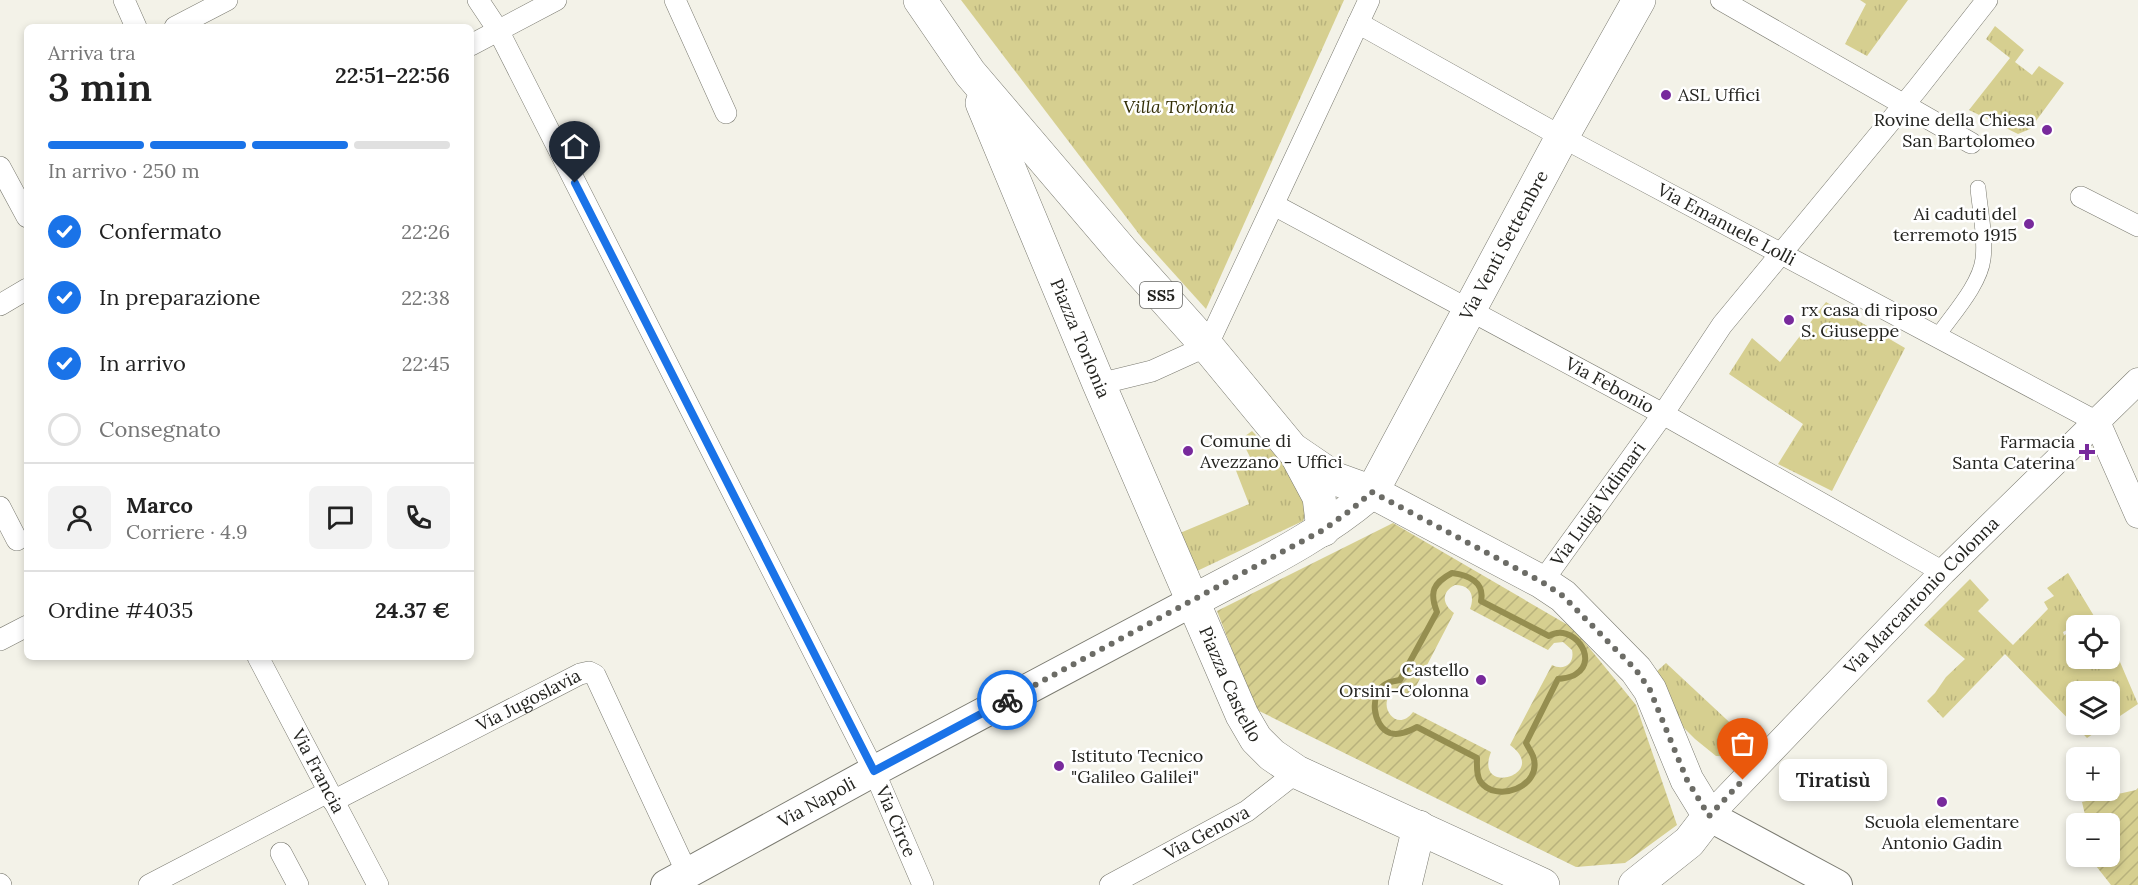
<!DOCTYPE html>
<html lang="it">
<head>
<meta charset="utf-8">
<style>
  body { margin:0; font-family:Lora,serif; background:#f2f2f2; color:#222; height:100vh; display:flex; flex-direction:column; font-size:22px; white-space:nowrap }
  * { box-sizing:border-box; margin:0 }
  p { font-size:20px; color:#767676 }
  .icon { flex:none; width:33px; height:33px; fill:none; stroke:currentColor; stroke-width:2; stroke-linecap:round; stroke-linejoin:round }
  .map { position:relative; flex:1; overflow:hidden }
  .panel { position:absolute; left:24px; top:24px; width:450px; height:636px; display:flex; flex-direction:column; background:#fff; border-radius:9px; box-shadow:0 3px 9px #0003 }
  .panel>* { flex:none }
  .tools { position:absolute; left:2066px; top:615px; display:grid; gap:12px }
  .tools a { display:grid; place-items:center; width:54px; height:54px; border-radius:9px; background:#fff; box-shadow:0 3px 9px #0003; font-size:30px }
  .pin { position:absolute; display:grid; place-items:center; width:51px; height:51px; color:#fff; margin:-62px -26px; border-radius:50% 50% 50% 0; rotate:-45deg; box-shadow:0 0 6px #0007 }
  .pin .icon { rotate:45deg }
  .courier { position:absolute; display:grid; place-items:center; width:60px; height:60px; margin:-30px; border:4px solid #1a73e8; border-radius:50%; background:#fff; color:#222; box-shadow:0 2px 8px #0007 }
  .bubble { position:absolute; height:42px; border-radius:9px; background:#fff; box-shadow:0 3px 9px #0003; font-size:20px; font-weight:600; line-height:42px; text-align:center }
  .head em { font-style:normal; font-weight:600 }
  .head div { display:flex; flex-direction:column-reverse }
  .head { display:flex; align-items:center; justify-content:space-between; height:102px; padding:0 24px }
  h1 { font-size:39px; font-weight:600; line-height:45px }
  .bar { display:grid; grid-template-columns:repeat(4,1fr); gap:9px 6px; align-content:center; height:72px; padding:0 24px }
  .bar i { height:8px; border-radius:4px; background:#e0e0e0 }
  .bar .selected { background:#1a73e8 }
  .bar p { grid-column:span 4 }
  .line { display:flex; align-items:center; gap:15px; padding:0 24px; border-top:2px solid #e0e0e0 }
  .line div { flex:1 }
  .round { display:grid; place-items:center; flex:none; width:63px; height:63px; border-radius:9px; background:#f2f2f2 }
  ol { padding:0 24px; list-style:none }
  li { display:flex; align-items:center; gap:18px; height:66px }
  li p { margin-inline-start:auto }
  li .icon { padding:6px; border-radius:50%; background:#1a73e8; color:#fff; stroke-width:4 }
  li:last-child { color:#767676 }
  li i { width:33px; height:33px; border:3px solid #e0e0e0; border-radius:50% }
  .map>svg:first-child { display:block }
  .grass { fill:url(#grass-tufts); fill-rule:evenodd }
  .garden { fill:url(#garden-furrows); fill-rule:evenodd }
  .lines { fill:none; stroke-linecap:round; stroke-linejoin:round }
  .stream { stroke:#958e50; stroke-width:6 }
  .pedestrian-casing { stroke:#7a7a70; stroke-width:16 }
  .minor-casing { stroke:#7a7a70; stroke-width:22 }
  .tertiary-casing { stroke:#7a7a70; stroke-width:27 }
  .secondary-casing { stroke:#7a7a70; stroke-width:32 }
  .primary-casing { stroke:#7a7a70; stroke-width:34 }
  .pedestrian { stroke:#fff; stroke-width:15 }
  .minor { stroke:#fff; stroke-width:21 }
  .tertiary { stroke:#fff; stroke-width:26 }
  .secondary { stroke:#fff; stroke-width:30 }
  .primary { stroke:#fff; stroke-width:33 }
  .done { stroke:#6c6c66; stroke-width:6; stroke-dasharray:0 10.8 }
  .route { stroke:#1a73e8; stroke-width:8 }
  .poi-dot { fill:#782a9c; stroke:#fff; stroke-width:2 }
  .labels { text-anchor:middle; stroke-width:5; stroke-linejoin:round; paint-order:stroke }
  .shield { fill:#fff; stroke:#666663; stroke-width:1.5 }
  .shield-label { font-size:16px; font-weight:bold; fill:#242420 }
  .poi-label { font-size:18px; fill:#242420; stroke:#fff; text-anchor:start }
  .park-label { font-size:18px; font-style:italic; fill:#322e06; stroke:#fff }
  .street-label { font-size:18px; fill:#242420; stroke:#fff }
</style>
</head>
<body>
<div class="map">
<svg width="2138" height="885" viewBox="0 0 2138 885">
  <defs>
    <pattern id="grass-tufts" width="24" height="20" patternUnits="userSpaceOnUse" patternTransform="scale(1.5)"><rect width="24" height="20" fill="#d6cf90"/><path d="M3 7l-1-3M5 7V3M7 7l1-3M15 17l-1-3M17 17v-4M19 17l1-3" fill="none" stroke="#b8b27c"/></pattern>
    <pattern id="garden-furrows" width="10" height="10" patternUnits="userSpaceOnUse" patternTransform="scale(1.5)"><rect width="10" height="10" fill="#d6cf90"/><path d="M-1 1l2-2M0 10L10 0M9 11l2-2" fill="none" stroke="#b8b27c"/></pattern>
  </defs>
  <rect width="100%" height="100%" fill="#f3f2e8"/>
  <g class="grass">
    <path d="M961,0H1344L1206,309L1142,238Z"/>
    <path d="M1860,0H1908L1867,56L1845,44L1866,4Z"/>
    <path d="M1995,26L2024,50L2015,62L2032,75L2039,66L2064,83L2030,129L2018,134L1969,110L2010,58L1986,39Z"/>
    <path d="M1826,302L1905,348L1832,491L1778,464L1803,424L1729,374L1752,338L1780,362Z"/>
    <path d="M1252,431L1302,482L1309,503L1303,521L1197,571L1180,533L1249,504L1235,468L1251,459L1241,439Z"/>
    <path d="M2068,573L2094,616L2063,632L2064,635L2076,631V658H2109V650L2112,657L2117,655L2138,704L2087,738L2005,654L1943,718L1927,701L1935,693L1946,677L1965,659L1924,625L1970,579L1989,600L1978,611L2013,645L2048,609L2044,602L2054,596L2047,588ZM2076,692H2109V724H2076Z"/>
    <path d="M1666,663L1756,747L1744,757L1716,756L1695,739L1678,722L1655,673Z"/>
  </g>
  <g class="garden">
    <path d="M1393,523L1573,628L1636,705L1677,825L1625,863L1576,867L1255,709L1217,611ZM1455,585C1471,585 1475,596 1470,609L1548,650L1554,643L1563,642L1572,650C1575,664 1564,671 1552,665L1510,745C1551,775 1473,797 1491,752L1413,712C1395,736 1374,699 1396,692C1402,691 1406,693 1411,696L1454,613C1442,604 1441,592 1455,585Z"/>
    <path d="M2138,788V885H2111L2089,857L2109,856V824L2087,823L2082,802L2136,790Z"/>
  </g>
  <g class="lines">
    <path class="stream" d="M1452,573C1468,575 1485,582 1481,601L1549,636C1572,622 1600,659 1576,674C1571,678 1564,678 1558,679L1526,743C1528,747 1531,751 1533,756C1544,787 1495,804 1480,781C1476,774 1477,765 1477,758L1417,727C1409,731 1399,736 1390,733C1372,726 1369,693 1386,684C1390,681 1396,681 1400,680L1437,612C1429,592 1433,583 1452,573Z"/>
    <g class="pedestrian-casing">
      <path id="pedestrian" d="M1937,337C1951,316 1980,285 1983,259C1986,237 1980,211 1978,188"/>
    </g>
    <g class="minor-casing">
      <g id="minor">
        <path d="M124,0L136,27"/>
        <path id="s1" d="M478,0L498,30L874,771L923,885"/>
        <path d="M675,0L726,113"/>
        <path d="M1721,0L1971,143"/>
        <path id="s2" d="M1358,23L1562,137L2097,422"/>
        <path d="M175,27L227,0"/>
        <path d="M471,45L556,0"/>
        <path d="M0,167L27,217"/>
        <path d="M2081,197L2138,226"/>
        <path id="s3" d="M1274,205L1663,414L1943,572"/>
        <path d="M0,305L27,289"/>
        <path d="M1099,384L1152,371L1207,346L1369,0"/>
        <path d="M0,507L17,540"/>
        <path id="s4" d="M1542,582L1663,414L1722,325L1917,89L1987,0"/>
        <path d="M0,640L27,626"/>
        <path id="s5" d="M258,657L378,885"/>
        <path id="s6" d="M333,801L580,674L589,672L595,675L687,873"/>
        <path d="M281,853L298,885"/>
        <path d="M0,884L1,885"/>
        <path d="M149,885L328,792"/>
        <path id="s7" d="M1110,885L1247,811L1297,772"/>
      </g>
    </g>
    <g class="tertiary-casing">
      <g id="tertiary">
        <path d="M2097,422L2138,515"/>
        <path id="s8" d="M1709,816L1943,572L2138,381"/>
      </g>
    </g>
    <g class="secondary-casing">
      <g id="secondary">
        <path d="M1709,816L1837,885"/>
        <path id="s9" d="M666,885L874,771L1193,601"/>
      </g>
    </g>
    <g class="primary-casing">
      <g id="primary">
        <path d="M920,0L970,73L1121,250L1207,346L1292,449L1336,479L1372,492L1542,582L1563,596L1636,670L1650,690L1687,780L1709,816L1689,842L1635,885"/>
        <path id="s10" d="M982,103L1099,384L1242,715L1256,739L1272,755L1297,772L1543,885"/>
        <path d="M1297,456L1319,497L1323,530"/>
        <path id="s11" d="M1193,601C1254,568 1319,538 1372,492L1562,137L1639,0"/>
        <path d="M1405,885L1419,827"/>
      </g>
    </g>
    <use href="#pedestrian" class="pedestrian"/>
    <use href="#minor" class="minor"/>
    <use href="#tertiary" class="tertiary"/>
    <use href="#secondary" class="secondary"/>
    <use href="#primary" class="primary"/>
  </g>
  <g class="lines">
    <path class="done" d="M1007,700L1323,530L1351,510L1372,492L1542,582L1563,596L1636,670L1650,690L1687,780L1709,816L1743,780"/>
    <path class="route" d="M575,183L874,771L1007,700"/>
  </g>
  <g class="poi-dot">
    <circle cx="1666" cy="95" r="6"/>
    <circle cx="2047" cy="130" r="6"/>
    <circle cx="2029" cy="224" r="6"/>
    <circle cx="1789" cy="320" r="6"/>
    <circle cx="1188" cy="451" r="6"/>
    <path d="M2084 443h6v6h6v6h-6v6h-6v-6h-6v-6h6z"/>
    <circle cx="1481" cy="680" r="6"/>
    <circle cx="1059" cy="766" r="6"/>
    <circle cx="1942" cy="802" r="6"/>
  </g>
  <g class="labels">
    <rect class="shield" x="1140" y="282" width="42" height="26" rx="4.5"/>
    <g class="shield-label">
      <text x="1161" y="301">SS5</text>
    </g>
    <g class="poi-label">
      <text x="1678" y="101">ASL Uffici</text>
      <text x="2035" y="126" text-anchor="end">Rovine della Chiesa<tspan x="2035" dy="21">San Bartolomeo</tspan></text>
      <text x="2017" y="220" text-anchor="end">Ai caduti del<tspan x="2017" dy="21">terremoto 1915</tspan></text>
      <text x="1801" y="316">rx casa di riposo<tspan x="1801" dy="21">S. Giuseppe</tspan></text>
      <text x="1200" y="447">Comune di<tspan x="1200" dy="21">Avezzano - Uffici</tspan></text>
      <text x="2075" y="448" text-anchor="end">Farmacia<tspan x="2075" dy="21">Santa Caterina</tspan></text>
      <text x="1469" y="676" text-anchor="end">Castello<tspan x="1469" dy="21">Orsini-Colonna</tspan></text>
      <text x="1071" y="762">Istituto Tecnico<tspan x="1071" dy="21">"Galileo Galilei"</tspan></text>
      <text x="1942" y="828" text-anchor="middle">Scuola elementare<tspan x="1942" dy="21">Antonio Gadin</tspan></text>
    </g>
    <g class="park-label">
      <text x="1179" y="113">Villa Torlonia</text>
    </g>
    <g class="street-label">
      <text dy="6" stroke="none"><textPath href="#s2" startOffset="420">Via Emanuele Lolli</textPath></text>
      <text dy="6" stroke="none"><textPath href="#s11" startOffset="490">Via Venti Settembre</textPath></text>
      <text dy="6" stroke="none"><textPath href="#s10" startOffset="255">Piazza Torlonia</textPath></text>
      <text dy="6" stroke="none"><textPath href="#s3" startOffset="381">Via Febonio</textPath></text>
      <text dy="6" stroke="none"><textPath href="#s4" startOffset="96">Via Luigi Vidimari</textPath></text>
      <text dy="6" stroke="none"><textPath href="#s8" startOffset="306">Via Marcantonio Colonna</textPath></text>
      <text dy="6" stroke="none"><textPath href="#s10" startOffset="632">Piazza Castello</textPath></text>
      <text dy="6" stroke="none"><textPath href="#s6" startOffset="220">Via Jugoslavia</textPath></text>
      <text dy="6" stroke="none"><textPath href="#s5" startOffset="129">Via Francia</textPath></text>
      <text dy="6" stroke="none"><textPath href="#s9" startOffset="172">Via Napoli</textPath></text>
      <text dy="6" stroke="none"><textPath href="#s1" startOffset="922">Via Circe</textPath></text>
      <text dy="6" stroke="none"><textPath href="#s7" startOffset="110">Via Genova</textPath></text>
    </g>
  </g>
</svg>
<div class="tools">
<a><svg class="icon" aria-label="locate" viewBox="0 0 24 24"><circle cx="12" cy="12" r="6"/><path d="M12 2v4M12 18v4M2 12h4M18 12h4"/></svg></a>
<a><svg class="icon" aria-label="layers" viewBox="0 0 24 24"><path d="M12 4l9 5-9 5-9-5zM3 14l9 5 9-5"/></svg></a>
<a>+</a>
<a>−</a>
</div>
<div class="pin" style="left:1743px;top:780px;background:#ea580c"><svg class="icon" aria-label="bag" viewBox="0 0 24 24"><path d="M5 8h14l-1 12H6zM9 8a3 3 0 0 1 6 0"/></svg></div>
<div class="pin" style="left:575px;top:183px;background:#1f2937"><svg class="icon" aria-label="home" viewBox="0 0 24 24"><path d="M3 11l9-7 9 7M6 9v11h12V9"/></svg></div>
<div class="courier" style="left:1007px;top:700px"><svg class="icon" aria-label="bike" viewBox="0 0 24 24"><circle cx="6" cy="16" r="4"/><circle cx="18" cy="16" r="4"/><path d="M6 16l4-8h5l3 8M10 8l3 8H6M13 5h3"/></svg></div>
<div class="bubble" style="left:1779px;top:759px;width:108px">Tiratisù</div>
<section class="panel">
<div class="head"><div><h1>3 min</h1><p>Arriva tra</p></div><em>22:51–22:56</em></div>
<div class="bar"><i class="selected"></i><i class="selected"></i><i class="selected"></i><i></i><p>In arrivo · 250 m</p></div>
<ol>
<li><svg class="icon" aria-label="check" viewBox="0 0 24 24"><path d="M5 12l5 5 9-10"/></svg>Confermato<p>22:26</p></li>
<li><svg class="icon" aria-label="check" viewBox="0 0 24 24"><path d="M5 12l5 5 9-10"/></svg>In preparazione<p>22:38</p></li>
<li><svg class="icon" aria-label="check" viewBox="0 0 24 24"><path d="M5 12l5 5 9-10"/></svg>In arrivo<p>22:45</p></li>
<li><i></i>Consegnato</li>
</ol>
<div class="line" style="height:108px"><a class="round"><svg class="icon" aria-label="person" viewBox="0 0 24 24"><circle cx="12" cy="8" r="4"/><path d="M4 21q1-7 8-7t8 7"/></svg></a><div><b>Marco</b><p>Corriere · 4.9</p></div><a class="round"><svg class="icon" aria-label="chat" viewBox="0 0 24 24"><path d="M4 5h16v11H9l-5 4z"/></svg></a><a class="round"><svg class="icon" aria-label="phone" viewBox="0 0 24 24"><path d="M5 4h4l2 5-3 2q2 4 5 5l2-3 5 2v4C11 20 4 13 5 4z"/></svg></a></div>
<div class="line" style="height:78px"><div>Ordine #4035</div><b>24.37 €</b></div>
</section>
</div>
</body>
</html>
